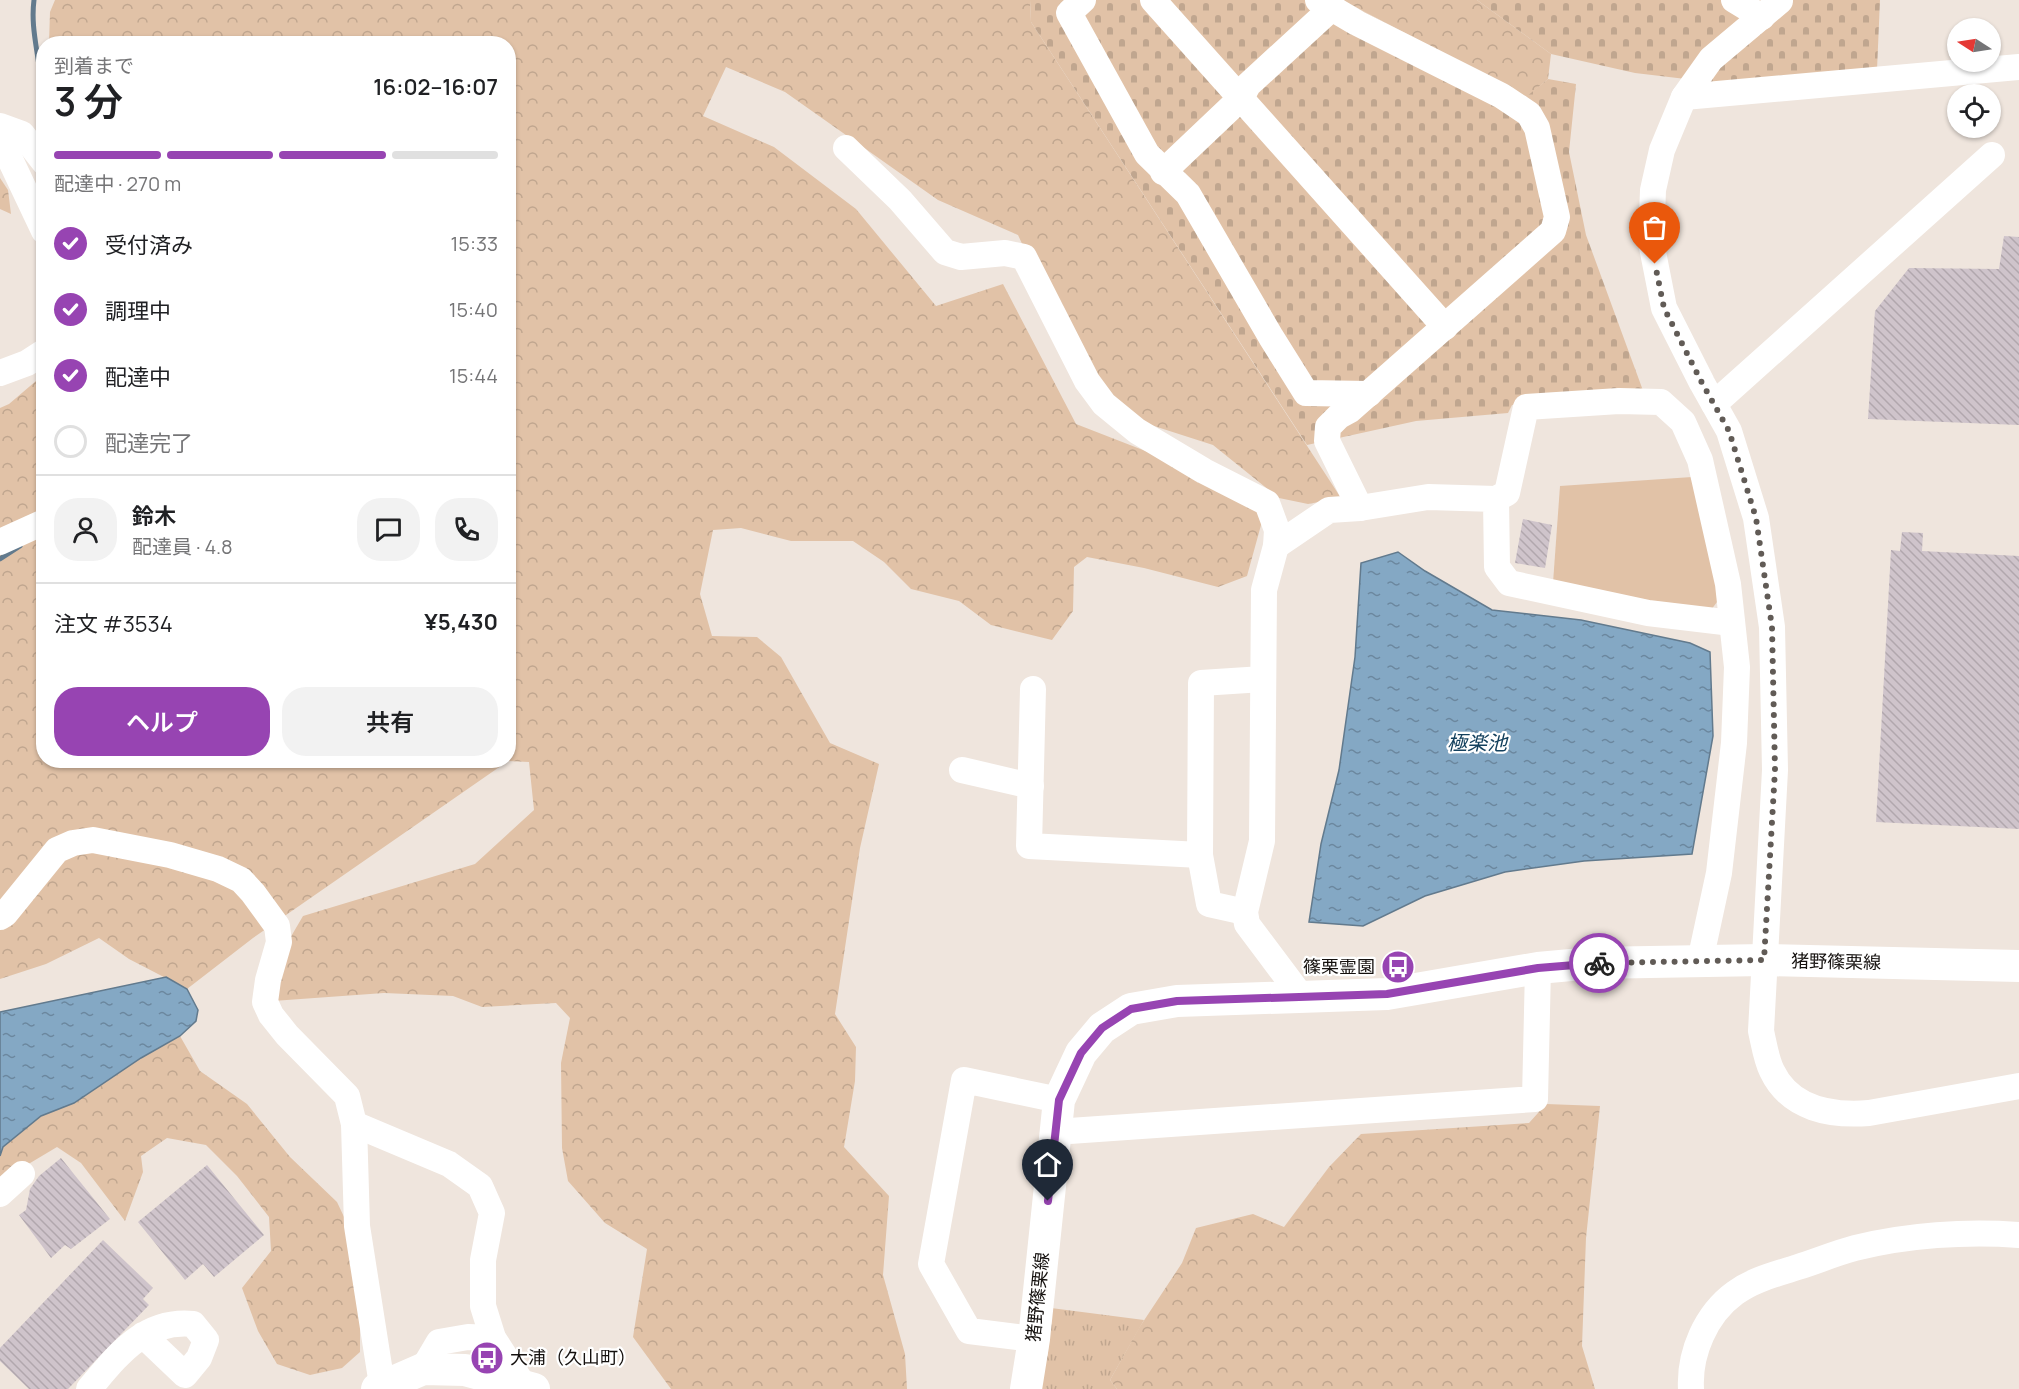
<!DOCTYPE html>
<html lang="ja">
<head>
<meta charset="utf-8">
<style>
  body { margin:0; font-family:Manrope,"Noto Sans JP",sans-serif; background:#f2f2f2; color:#202124; height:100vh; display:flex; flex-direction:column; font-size:22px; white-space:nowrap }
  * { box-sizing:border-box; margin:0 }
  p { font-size:20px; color:#757577 }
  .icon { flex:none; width:33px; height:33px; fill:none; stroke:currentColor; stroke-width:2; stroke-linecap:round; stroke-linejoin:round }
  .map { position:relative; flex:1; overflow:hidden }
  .sheet { position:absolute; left:36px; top:36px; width:480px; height:732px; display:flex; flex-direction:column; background:#fff; border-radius:24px; box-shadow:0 2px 4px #0004 }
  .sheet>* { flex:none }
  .needle { width:39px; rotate:282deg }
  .buttons { position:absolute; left:1947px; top:18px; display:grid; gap:12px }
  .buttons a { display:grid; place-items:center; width:54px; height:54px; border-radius:50%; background:#fff; box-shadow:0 2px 4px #0004; font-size:30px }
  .pin { position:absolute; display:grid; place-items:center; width:51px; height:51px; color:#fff; margin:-62px -26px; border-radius:50% 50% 50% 0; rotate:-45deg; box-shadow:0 0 6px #0007 }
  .pin .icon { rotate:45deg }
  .courier { position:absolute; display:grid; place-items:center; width:60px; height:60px; margin:-30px; border:4px solid #9744b2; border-radius:50%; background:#fff; color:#222; box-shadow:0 2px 8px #0007 }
  .headline em { font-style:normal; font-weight:600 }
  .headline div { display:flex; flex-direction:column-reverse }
  .headline { display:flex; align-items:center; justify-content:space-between; height:102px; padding:0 18px }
  h1 { font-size:39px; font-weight:600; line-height:45px }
  .bar { display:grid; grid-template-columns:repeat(4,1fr); gap:9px 6px; align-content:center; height:72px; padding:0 18px }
  .bar i { height:8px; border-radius:4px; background:#e0e0e0 }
  .bar .selected { background:#9744b2 }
  .bar p { grid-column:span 4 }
  .line { display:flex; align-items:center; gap:15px; padding:0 18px; border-top:2px solid #e0e0e0 }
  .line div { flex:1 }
  .round { display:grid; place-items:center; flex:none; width:63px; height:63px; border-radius:24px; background:#f2f2f2 }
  ol { padding:0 18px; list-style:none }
  li { display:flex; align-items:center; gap:18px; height:66px }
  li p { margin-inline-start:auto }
  li .icon { padding:6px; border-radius:50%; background:#9744b2; color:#fff; stroke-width:4 }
  li:last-child { color:#757577 }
  li i { width:33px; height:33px; border:3px solid #e0e0e0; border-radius:50% }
  .cta { display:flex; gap:12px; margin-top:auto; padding:12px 18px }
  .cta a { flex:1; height:69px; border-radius:24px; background:#9744b2; color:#fff; font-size:24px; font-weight:600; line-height:69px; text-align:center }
  .cta a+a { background:#f2f2f2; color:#202124 }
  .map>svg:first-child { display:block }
  .grass { fill:url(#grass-tufts) }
  .forest { fill:url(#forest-crowns) }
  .cemetery { fill:url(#cemetery-stones) }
  .park { fill:#e1c2a7 }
  .water { fill:url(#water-ripples); stroke:#627a8d; stroke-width:1.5 }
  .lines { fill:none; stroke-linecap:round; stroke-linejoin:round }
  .stream { stroke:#627a8d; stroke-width:5 }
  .building { fill:url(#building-back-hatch) }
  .minor { stroke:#fff; stroke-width:26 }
  .major { stroke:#fff; stroke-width:32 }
  .done { stroke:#615b56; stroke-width:6; stroke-dasharray:0 10.8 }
  .route { stroke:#9744b2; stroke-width:8 }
  .labels { text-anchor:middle; stroke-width:4.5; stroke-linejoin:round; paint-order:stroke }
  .street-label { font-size:18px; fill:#14100e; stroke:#fff }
  .poi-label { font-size:18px; fill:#14100e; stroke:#fff; text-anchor:end }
  .water-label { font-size:20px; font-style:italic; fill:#13405d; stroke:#fff }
</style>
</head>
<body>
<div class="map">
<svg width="2019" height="1389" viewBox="0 0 2019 1389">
  <defs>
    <pattern id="grass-tufts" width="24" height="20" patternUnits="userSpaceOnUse" patternTransform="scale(1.5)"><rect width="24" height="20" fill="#e1c2a7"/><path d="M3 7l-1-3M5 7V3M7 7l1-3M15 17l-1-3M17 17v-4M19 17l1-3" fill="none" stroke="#c0a68f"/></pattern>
    <pattern id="forest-crowns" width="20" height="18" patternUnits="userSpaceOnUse" patternTransform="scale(1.5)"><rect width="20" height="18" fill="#e1c2a7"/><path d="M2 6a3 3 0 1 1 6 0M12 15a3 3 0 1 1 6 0" fill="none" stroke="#c0a68f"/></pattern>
    <pattern id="cemetery-stones" width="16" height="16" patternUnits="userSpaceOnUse" patternTransform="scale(1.5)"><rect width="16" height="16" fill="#e1c2a7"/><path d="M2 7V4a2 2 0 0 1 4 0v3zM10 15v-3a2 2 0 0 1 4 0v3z" fill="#c0a68f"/></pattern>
    <pattern id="water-ripples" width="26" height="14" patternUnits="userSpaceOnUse" patternTransform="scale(1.5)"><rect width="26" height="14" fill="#84a8c4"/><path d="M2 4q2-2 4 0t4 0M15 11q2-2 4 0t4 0" fill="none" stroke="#6b879e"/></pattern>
    <pattern id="building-back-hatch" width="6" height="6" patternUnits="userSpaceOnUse" patternTransform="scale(1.5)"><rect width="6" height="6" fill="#cfc4cb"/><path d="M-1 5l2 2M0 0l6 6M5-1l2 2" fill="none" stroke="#b1a7ad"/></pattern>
  </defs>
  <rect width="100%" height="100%" fill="#efe5dd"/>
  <path class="grass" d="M1051,1308L1144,1320L1110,1380L1117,1389H1039L1048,1353Z"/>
  <g class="forest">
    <path d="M55,0H1030L1031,22L1341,498L1308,504L1279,498L1213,445L1098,408L1018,235L938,200L785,92L726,67L703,116L774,147L856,209L936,306L1003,284L1076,424L1256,494L1266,507L1247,576L1218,587L1144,568L1087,557L1074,567L1073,611L1052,640L991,625L959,601L911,589L884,562L853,541H791L741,528L713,530L700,594L712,636L757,637L781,657L830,743L879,764L860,848L835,1014L856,1047L855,1081L844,1147L889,1196L883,1275L905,1354L907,1389H671L633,1337L647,1249L605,1223L568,1181L562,1148L561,1063L570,1018L556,1003L482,1007L453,996L384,993L273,1001L279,957L303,916L475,864L534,810L529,762L508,761L253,938L187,989L129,959L99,938L46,964L0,979V408L9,404L43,375L44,760H508V44L49,43L50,12Z"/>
    <path d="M1342,0H1477L1551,54L1548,79L1527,97Z"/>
    <path d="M0,178L8,190L11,214L0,209Z"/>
    <path d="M180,1036L200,1071L247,1104L290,1157L337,1202L353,1236L360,1294V1352L342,1368L310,1375L277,1364L258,1331L242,1288L271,1251L269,1217L237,1176L206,1145L167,1138L141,1156L143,1172L125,1221L81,1163L57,1147L0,1181V1156L3,1147L41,1116L74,1103L141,1058Z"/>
    <path d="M1546,1104L1600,1106L1586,1238L1582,1346L1595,1389H1117L1110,1380L1139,1328L1182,1263L1196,1228L1253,1214L1284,1227L1329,1167L1361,1134L1529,1123Z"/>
  </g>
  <g class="cemetery">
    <path d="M1030,0H1342L1526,97L1548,79L1576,84L1569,152L1586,235L1645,396L1512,405L1508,413L1416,421L1307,445L1031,22Z"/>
    <path d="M1477,0H1880L1877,70L1728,84L1635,73L1551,54Z"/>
  </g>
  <path class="park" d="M1692,477L1720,598L1711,610L1631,599L1553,583L1560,486Z"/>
  <g class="water">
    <path d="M1398,552L1425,571L1492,610L1581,620L1690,643L1710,652L1713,736L1692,854L1584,861L1505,872L1425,896L1363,926L1309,922L1321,844L1339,770L1355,657L1361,563Z"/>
    <path d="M166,977L187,989L198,1010L196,1021L180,1036L141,1058L74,1103L41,1116L3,1147L0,1156V1012Z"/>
  </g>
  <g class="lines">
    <g class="stream">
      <path d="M34,0C31,23 36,43 39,66C42,91 36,117 41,141"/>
      <path d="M0,559L20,546"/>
    </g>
  </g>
  <g class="building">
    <path d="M2004,236L2019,237V425L1868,419L1875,311L1909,268L1999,269Z"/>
    <path d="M1523,519L1552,525L1545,568L1515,563Z"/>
    <path d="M1902,532L1923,533L1922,551L2019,556V829L1876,822L1891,550L1900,551Z"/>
    <path d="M61,1158L110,1219L71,1249L65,1245L51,1258L19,1215L26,1210L30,1189L39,1176Z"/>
    <path d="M207,1165L264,1235L214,1277L203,1264L185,1280L138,1222Z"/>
    <path d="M103,1240L153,1288L143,1299L149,1305L68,1389H29L0,1361V1348Z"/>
  </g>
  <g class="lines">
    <g class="minor">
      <path d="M1083,0L1069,13L1147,154L1188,194L1271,337L1306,393L1369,394"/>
      <path d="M1153,0L1445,327"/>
      <path d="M1318,0L1357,23L1502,96L1529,114L1537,128L1557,217L1553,231L1350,410L1339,416L1328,427L1327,441L1360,508"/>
      <path d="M1734,0L1762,17"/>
      <path d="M1780,1L1711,59L1684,97L1662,150L1653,190L1651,242L1664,308L1702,383L1729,431L1756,518L1772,627L1775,770L1761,1031C1764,1044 1766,1059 1772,1071C1790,1109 1831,1116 1869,1113L2019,1086"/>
      <path d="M1684,97L2019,67"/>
      <path d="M0,126L22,134L44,162"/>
      <path d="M0,138L44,231"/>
      <path d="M846,148L900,200L945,252L961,257L1005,253L1024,257L1087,381L1104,404L1137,431L1204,471L1267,503L1277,530L1276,546L1264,590L1262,841L1245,912L1247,924L1301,996"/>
      <path d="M1163,172L1241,98L1248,85L1333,7"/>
      <path d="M0,373L27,363L44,352"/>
      <path d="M1714,404L1992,155"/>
      <path d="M1496,499L1507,493L1526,407L1619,401L1661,402L1683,422L1700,460L1728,584L1737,667L1734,743L1719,873L1700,961"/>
      <path d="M0,542L44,522"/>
      <path d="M1276,546L1329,510L1360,508L1428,497L1496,499L1497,567L1509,583L1648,613L1732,623"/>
      <path d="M1033,689L1029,846L1200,855"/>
      <path d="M962,770L1031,786"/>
      <path d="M1245,912L1209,904L1200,855L1201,683L1263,679"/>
      <path d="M0,917L5,914L57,850L73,843L93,840L170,855L218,869L241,880L253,893L277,926L279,942L268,980L265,1002L271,1015L287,1035L347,1096L354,1124L357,1226L382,1385"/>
      <path d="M354,1124L449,1164L480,1186L492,1213L483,1260V1306L493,1338L524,1386"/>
      <path d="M1055,1132L1535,1099L1538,968"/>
      <path d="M0,1194L22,1174"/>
      <path d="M1034,1339L969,1331L931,1264L964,1080L1059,1100"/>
      <path d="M423,1369L439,1342L468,1337L493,1338"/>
      <path d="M89,1389C117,1356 144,1319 193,1324L206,1340L199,1358L185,1375L143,1335"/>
      <path d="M1691,1389C1689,1353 1706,1314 1735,1293C1754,1279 1777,1274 1798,1267C1817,1261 1836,1253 1855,1248C1907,1235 1966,1231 2019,1235"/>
    </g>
    <g class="major">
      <path d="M377,1389L423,1369L465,1370L534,1389"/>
      <path d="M1026,1389L1034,1339L1059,1100L1081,1053L1102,1028L1131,1009L1177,1001L1387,994L1538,968L1593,963L1764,960L2019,966"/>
    </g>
  </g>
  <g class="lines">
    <path class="done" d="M1599,963L1764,960L1775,770L1772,627L1756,518L1729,431L1702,383L1664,308L1655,264"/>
    <path class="route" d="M1048,1201L1059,1100L1081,1053L1102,1028L1131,1009L1177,1001L1387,994L1538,968L1599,963"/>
  </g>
  <defs>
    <g id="bus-disc" transform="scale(1.725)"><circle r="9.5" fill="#9744b2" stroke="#fff"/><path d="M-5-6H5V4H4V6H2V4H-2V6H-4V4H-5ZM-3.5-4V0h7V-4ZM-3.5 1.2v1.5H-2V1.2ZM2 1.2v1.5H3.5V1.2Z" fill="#fff"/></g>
  </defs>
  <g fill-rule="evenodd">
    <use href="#bus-disc" x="1398" y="967"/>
    <use href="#bus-disc" x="487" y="1358"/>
  </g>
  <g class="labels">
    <g class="street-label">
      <text transform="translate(1836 962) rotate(1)" y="6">猪野篠栗線</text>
      <text transform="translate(1038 1297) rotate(-84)" y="6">猪野篠栗線</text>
    </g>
    <g class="poi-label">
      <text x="1375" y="973">篠栗霊園</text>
      <text x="510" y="1364" text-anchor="start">大浦（久山町）</text>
    </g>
    <g class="water-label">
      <text x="1477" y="750">極楽池</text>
    </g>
  </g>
</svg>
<div class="buttons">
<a><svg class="needle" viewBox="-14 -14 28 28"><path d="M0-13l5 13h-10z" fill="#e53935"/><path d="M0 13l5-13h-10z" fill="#757577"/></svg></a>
<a><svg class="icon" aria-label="locate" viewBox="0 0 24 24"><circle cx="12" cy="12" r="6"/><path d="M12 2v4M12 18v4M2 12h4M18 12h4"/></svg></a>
</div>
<div class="pin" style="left:1655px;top:264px;background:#ea580c"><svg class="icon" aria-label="bag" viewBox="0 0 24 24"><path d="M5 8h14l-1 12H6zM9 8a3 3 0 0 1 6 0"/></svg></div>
<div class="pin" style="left:1048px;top:1201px;background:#1f2937"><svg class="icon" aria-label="home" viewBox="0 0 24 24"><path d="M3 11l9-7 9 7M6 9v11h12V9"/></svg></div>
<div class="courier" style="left:1599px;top:963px"><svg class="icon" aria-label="bike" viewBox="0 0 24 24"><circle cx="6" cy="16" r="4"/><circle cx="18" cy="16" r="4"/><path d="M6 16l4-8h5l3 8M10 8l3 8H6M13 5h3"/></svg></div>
<section class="sheet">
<div class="headline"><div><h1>3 分</h1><p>到着まで</p></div><em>16:02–16:07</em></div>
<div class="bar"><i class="selected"></i><i class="selected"></i><i class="selected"></i><i></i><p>配達中 · 270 m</p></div>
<ol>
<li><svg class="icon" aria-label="check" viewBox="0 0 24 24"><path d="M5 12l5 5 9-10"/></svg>受付済み<p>15:33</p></li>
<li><svg class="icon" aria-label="check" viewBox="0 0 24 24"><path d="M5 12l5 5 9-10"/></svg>調理中<p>15:40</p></li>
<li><svg class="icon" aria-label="check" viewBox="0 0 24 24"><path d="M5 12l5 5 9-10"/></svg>配達中<p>15:44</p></li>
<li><i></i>配達完了</li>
</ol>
<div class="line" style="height:108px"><a class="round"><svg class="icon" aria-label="person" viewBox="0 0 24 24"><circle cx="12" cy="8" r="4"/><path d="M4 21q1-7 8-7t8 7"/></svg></a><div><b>鈴木</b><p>配達員 · 4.8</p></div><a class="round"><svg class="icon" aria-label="chat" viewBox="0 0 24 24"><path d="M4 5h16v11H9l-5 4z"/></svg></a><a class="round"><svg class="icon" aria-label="phone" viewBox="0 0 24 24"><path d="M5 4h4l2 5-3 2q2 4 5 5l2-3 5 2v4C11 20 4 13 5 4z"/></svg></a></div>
<div class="line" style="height:78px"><div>注文 #3534</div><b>¥5,430</b></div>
<div class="cta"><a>ヘルプ</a><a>共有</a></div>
</section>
</div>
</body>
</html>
